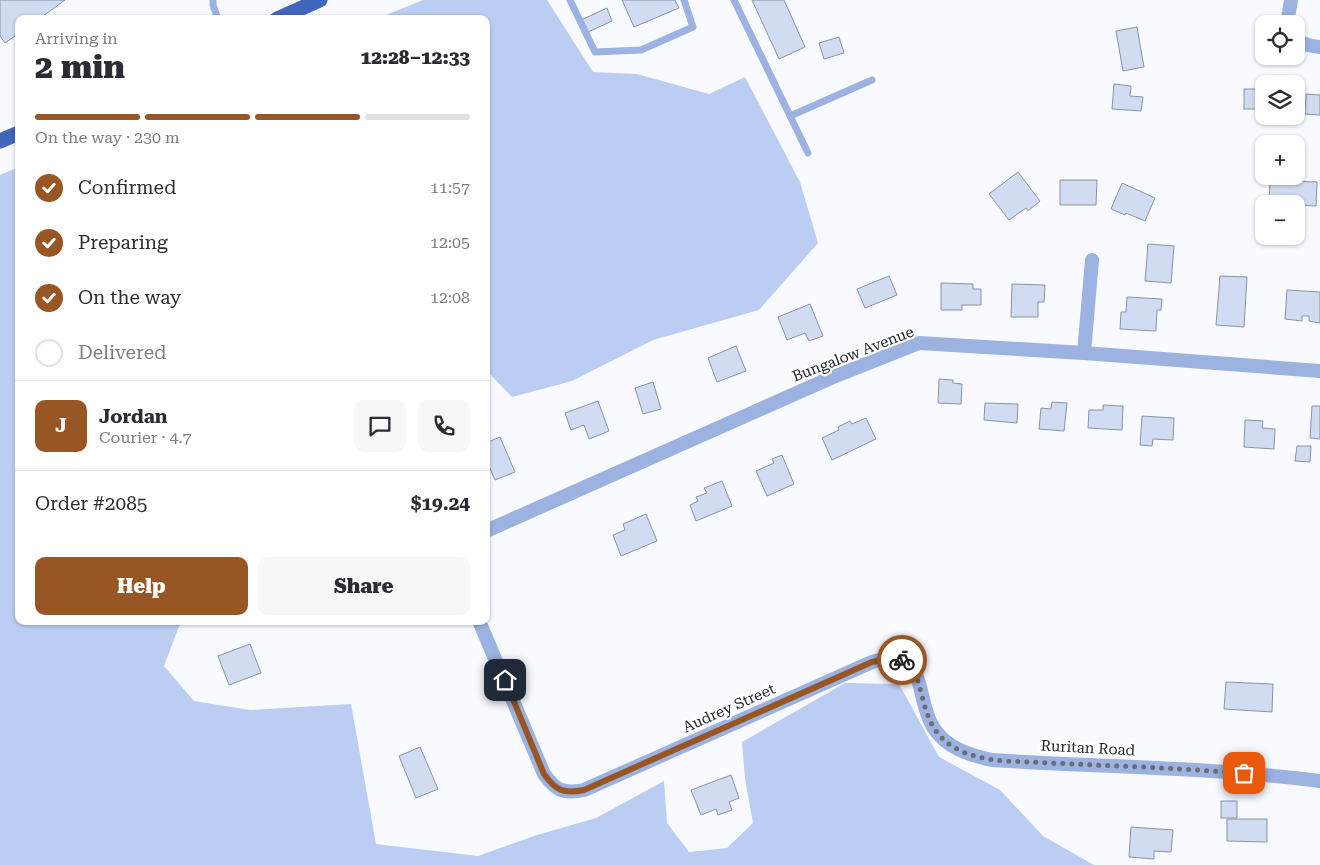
<!DOCTYPE html>
<html lang="en">
<head>
<meta charset="utf-8">
<style>
  body { margin:0; font-family:"Roboto Serif",serif; background:#f7f7f7; color:#2b2b33; height:100vh; display:flex; flex-direction:column; font-size:19px; white-space:nowrap }
  * { box-sizing:border-box; margin:0 }
  p { font-size:16px; color:#7c7c81 }
  .icon { flex:none; width:28px; height:28px; fill:none; stroke:currentColor; stroke-width:2; stroke-linecap:round; stroke-linejoin:round }
  .map { position:relative; flex:1; overflow:hidden }
  .details { position:absolute; left:15px; top:15px; width:475px; height:610px; display:flex; flex-direction:column; background:#fff; border-radius:10px; box-shadow:0 1px 4px #0004 }
  .details>* { flex:none }
  .fabs { position:absolute; left:1255px; top:15px; display:grid; gap:10px }
  .fabs a { display:grid; place-items:center; width:50px; height:50px; border-radius:10px; background:#fff; box-shadow:0 1px 4px #0004; font-size:25px }
  .pin { position:absolute; display:grid; place-items:center; width:42px; height:42px; color:#fff; margin:-21px; border-radius:10px; box-shadow:0 2px 8px #0006 }
  .courier { position:absolute; display:grid; place-items:center; width:50px; height:50px; margin:-25px; border:4px solid #985624; border-radius:50%; background:#fff; color:#222; box-shadow:0 1px 6px #0007 }
  .summary em { font-style:normal; font-weight:800 }
  .summary div { display:flex; flex-direction:column-reverse }
  .summary { display:flex; align-items:center; justify-content:space-between; height:85px; padding:0 20px }
  h1 { font-size:32px; font-weight:800; line-height:38px }
  .bar { display:grid; grid-template-columns:repeat(4,1fr); gap:8px 5px; align-content:center; height:60px; padding:0 20px }
  .bar i { height:6px; border-radius:4px; background:#e1e1e2 }
  .bar .current { background:#985624 }
  .bar p { grid-column:span 4 }
  .line { display:flex; align-items:center; gap:12px; padding:0 20px; border-top:1px solid #e1e1e2 }
  .line div { flex:1 }
  .round { display:grid; place-items:center; flex:none; width:52px; height:52px; border-radius:10px; background:#f7f7f7 }
  ol { padding:0 20px; list-style:none }
  li { display:flex; align-items:center; gap:15px; height:55px }
  li p { margin-inline-start:auto }
  li .icon { padding:5px; border-radius:50%; background:#985624; color:#fff; stroke-width:4 }
  li:last-child { color:#7c7c81 }
  li i { width:28px; height:28px; border:2px solid #e1e1e2; border-radius:50% }
  .cta { display:flex; gap:10px; margin-top:auto; padding:10px 20px }
  .cta a { flex:1; height:58px; border-radius:10px; background:#985624; color:#fff; font-size:20px; font-weight:800; line-height:58px; text-align:center }
  .cta a+a { background:#f7f7f7; color:#2b2b33 }
  .map>svg:first-child { display:block }
  .green { fill:#bbcdf3 }
  .building { fill:#d1dbf1; stroke:#8993a7 }
  .lines { fill:none; stroke-linecap:round; stroke-linejoin:round }
  .service { stroke:#9cb2e0; stroke-width:7 }
  .minor { stroke:#9cb2e0; stroke-width:14 }
  .trunk { stroke:#4066be; stroke-width:15 }
  .done { stroke:#6a6d74; stroke-width:5; stroke-dasharray:0 9 }
  .route { stroke:#985624; stroke-width:6 }
  .labels { text-anchor:middle; stroke-width:4.5; stroke-linejoin:round; paint-order:stroke }
  .street-label { font-size:15px; fill:#1e2129; stroke:#fff }
</style>
</head>
<body>
<div class="map">
<svg width="1320" height="865" viewBox="0 0 1320 865">
  <rect width="100%" height="100%" fill="#f8faff"/>
  <g class="green">
    <path d="M423,0H547L593,72L637,74L709,94L745,77L800,182L818,243L759,310L653,340L572,381L512,397L486,370V19H376Z"/>
    <path d="M19,167V621H181L164,666L194,701L250,710L351,704L376,844L478,856L537,835L596,818L664,781L667,823L689,852L727,848L753,823L745,779L742,742L845,683L899,684L939,757L1000,790L1043,836L1094,865H0V175Z"/>
  </g>
  <g class="building">
    <path d="M0,0H65L39,19H19V33L5,43L0,36Z"/>
    <path d="M622,0H675L679,8L634,27Z"/>
    <path d="M752,0H784L805,47L779,59Z"/>
    <path d="M607,8L612,21L586,33L581,20Z"/>
    <path d="M1137,27L1144,67L1123,71L1116,31Z"/>
    <path d="M839,37L844,53L824,59L819,43Z"/>
    <path d="M1114,84L1131,86L1130,96L1143,97L1141,111L1112,109Z"/>
    <rect x="1244" y="89" width="20" height="20"/>
    <path d="M1306,94L1320,95V115L1305,114Z"/>
    <path d="M1018,172L1040,201L1028,211L1026,208L1009,220L989,194Z"/>
    <path d="M1060,180H1097L1096,205H1060Z"/>
    <path d="M1270,180L1317,182L1316,206L1296,205V204H1269Z"/>
    <path d="M1122,183L1155,198L1145,221L1126,213L1125,215L1111,209Z"/>
    <path d="M1148,244L1174,246L1171,283L1145,281Z"/>
    <path d="M889,276L897,295L865,308L857,289Z"/>
    <path d="M1220,276L1247,277L1244,327L1216,325Z"/>
    <path d="M941,283L973,284V289H981V305H962V310H941Z"/>
    <path d="M1012,284L1045,285L1044,302H1038V317H1011Z"/>
    <path d="M1287,290L1320,292V323L1309,321V316H1302V321L1285,319Z"/>
    <path d="M1127,297L1162,299L1161,310H1157L1156,331L1120,329L1121,312H1126Z"/>
    <path d="M810,304L823,336L809,341L805,333L787,340L778,317Z"/>
    <path d="M736,346L746,371L717,382L708,358Z"/>
    <path d="M939,379L953,380V383L962,384L961,404L938,403Z"/>
    <path d="M653,382L661,409L643,414L635,388Z"/>
    <path d="M598,401L609,431L589,439L584,425L571,430L565,413Z"/>
    <path d="M1052,402L1067,403L1064,431L1039,429L1041,408L1051,409Z"/>
    <path d="M985,403L1018,404L1017,423L984,420Z"/>
    <path d="M1103,405L1123,406L1122,430L1088,428L1089,410H1103Z"/>
    <path d="M1312,406H1320V439L1310,438Z"/>
    <path d="M1142,416L1174,418L1173,440L1153,439L1152,446L1140,445Z"/>
    <path d="M866,418L876,439L832,460L822,438L839,430L838,427L850,421L852,424Z"/>
    <path d="M1245,420L1263,421L1262,428L1275,429L1274,449L1244,447Z"/>
    <path d="M500,437L515,472L495,480L488,464H486V443Z"/>
    <path d="M1297,446H1311L1310,462L1295,461Z"/>
    <path d="M782,455L794,484L767,496L756,471L774,463L772,459Z"/>
    <path d="M722,481L732,506L696,521L690,505L698,501L696,497L707,493L704,488Z"/>
    <path d="M646,514L657,541L621,556L613,535L625,530L623,524Z"/>
    <path d="M250,644L261,673L229,685L218,656Z"/>
    <path d="M1226,682L1273,684L1272,712L1224,709Z"/>
    <path d="M420,747L438,789L416,798L399,756Z"/>
    <path d="M731,775L739,798L729,802L732,810L718,815L716,809L701,815L691,790Z"/>
    <rect x="1221" y="801" width="16" height="17"/>
    <path d="M1227,819H1267V842L1227,841Z"/>
    <path d="M1131,827L1173,830L1171,852L1154,851V859L1129,857Z"/>
  </g>
  <g class="lines">
    <g class="service">
      <path d="M213,0V5L218,19"/>
      <path d="M570,0L595,52L641,50L693,27L684,0"/>
      <path d="M734,0L808,153"/>
      <path d="M790,116L872,80"/>
    </g>
    <g class="minor">
      <path d="M1287,24L1291,0"/>
      <path d="M1296,38C1301,45 1312,46 1320,47"/>
      <path d="M1084,353L1092,260"/>
      <path d="M486,531L833,377L919,343L1084,353L1320,371"/>
      <path d="M479,621L544,774C556,791 564,794 584,790L872,662C929,646 914,695 933,727C946,748 969,755 992,760C1101,767 1211,767 1320,781"/>
    </g>
    <g class="trunk">
      <path d="M277,19L320,0"/>
      <path d="M0,141L19,133"/>
    </g>
  </g>
  <g class="lines">
    <path class="done" d="M902,660C915,667 917,678 921,692C924,704 927,717 934,728C949,752 978,759 1005,761L1164,768L1244,773"/>
    <path class="route" d="M505,680L544,774C556,791 564,794 584,790L872,662L892,658L902,660"/>
  </g>
  <g class="labels">
    <g class="street-label">
      <text transform="translate(853 354) rotate(-21)" y="5">Bungalow Avenue</text>
      <text transform="translate(729 708) rotate(-24)" y="5">Audrey Street</text>
      <text transform="translate(1088 748) rotate(3)" y="5">Ruritan Road</text>
    </g>
  </g>
</svg>
<div class="fabs">
<a><svg class="icon" aria-label="locate" viewBox="0 0 24 24"><circle cx="12" cy="12" r="6"/><path d="M12 2v4M12 18v4M2 12h4M18 12h4"/></svg></a>
<a><svg class="icon" aria-label="layers" viewBox="0 0 24 24"><path d="M12 4l9 5-9 5-9-5zM3 14l9 5 9-5"/></svg></a>
<a>+</a>
<a>−</a>
</div>
<div class="pin" style="left:1244px;top:773px;background:#ea580c"><svg class="icon" aria-label="bag" viewBox="0 0 24 24"><path d="M5 8h14l-1 12H6zM9 8a3 3 0 0 1 6 0"/></svg></div>
<div class="pin" style="left:505px;top:680px;background:#1f2937"><svg class="icon" aria-label="home" viewBox="0 0 24 24"><path d="M3 11l9-7 9 7M6 9v11h12V9"/></svg></div>
<div class="courier" style="left:902px;top:660px"><svg class="icon" aria-label="bike" viewBox="0 0 24 24"><circle cx="6" cy="16" r="4"/><circle cx="18" cy="16" r="4"/><path d="M6 16l4-8h5l3 8M10 8l3 8H6M13 5h3"/></svg></div>
<section class="details">
<div class="summary"><div><h1>2 min</h1><p>Arriving in</p></div><em>12:28–12:33</em></div>
<div class="bar"><i class="current"></i><i class="current"></i><i class="current"></i><i></i><p>On the way · 230 m</p></div>
<ol>
<li><svg class="icon" aria-label="check" viewBox="0 0 24 24"><path d="M5 12l5 5 9-10"/></svg>Confirmed<p>11:57</p></li>
<li><svg class="icon" aria-label="check" viewBox="0 0 24 24"><path d="M5 12l5 5 9-10"/></svg>Preparing<p>12:05</p></li>
<li><svg class="icon" aria-label="check" viewBox="0 0 24 24"><path d="M5 12l5 5 9-10"/></svg>On the way<p>12:08</p></li>
<li><i></i>Delivered</li>
</ol>
<div class="line" style="height:90px"><b class="round" style="background:#985624;color:#fff">J</b><div><b>Jordan</b><p>Courier · 4.7</p></div><a class="round"><svg class="icon" aria-label="chat" viewBox="0 0 24 24"><path d="M4 5h16v11H9l-5 4z"/></svg></a><a class="round"><svg class="icon" aria-label="phone" viewBox="0 0 24 24"><path d="M5 4h4l2 5-3 2q2 4 5 5l2-3 5 2v4C11 20 4 13 5 4z"/></svg></a></div>
<div class="line" style="height:65px"><div>Order #2085</div><b>$19.24</b></div>
<div class="cta"><a>Help</a><a>Share</a></div>
</section>
</div>
</body>
</html>
